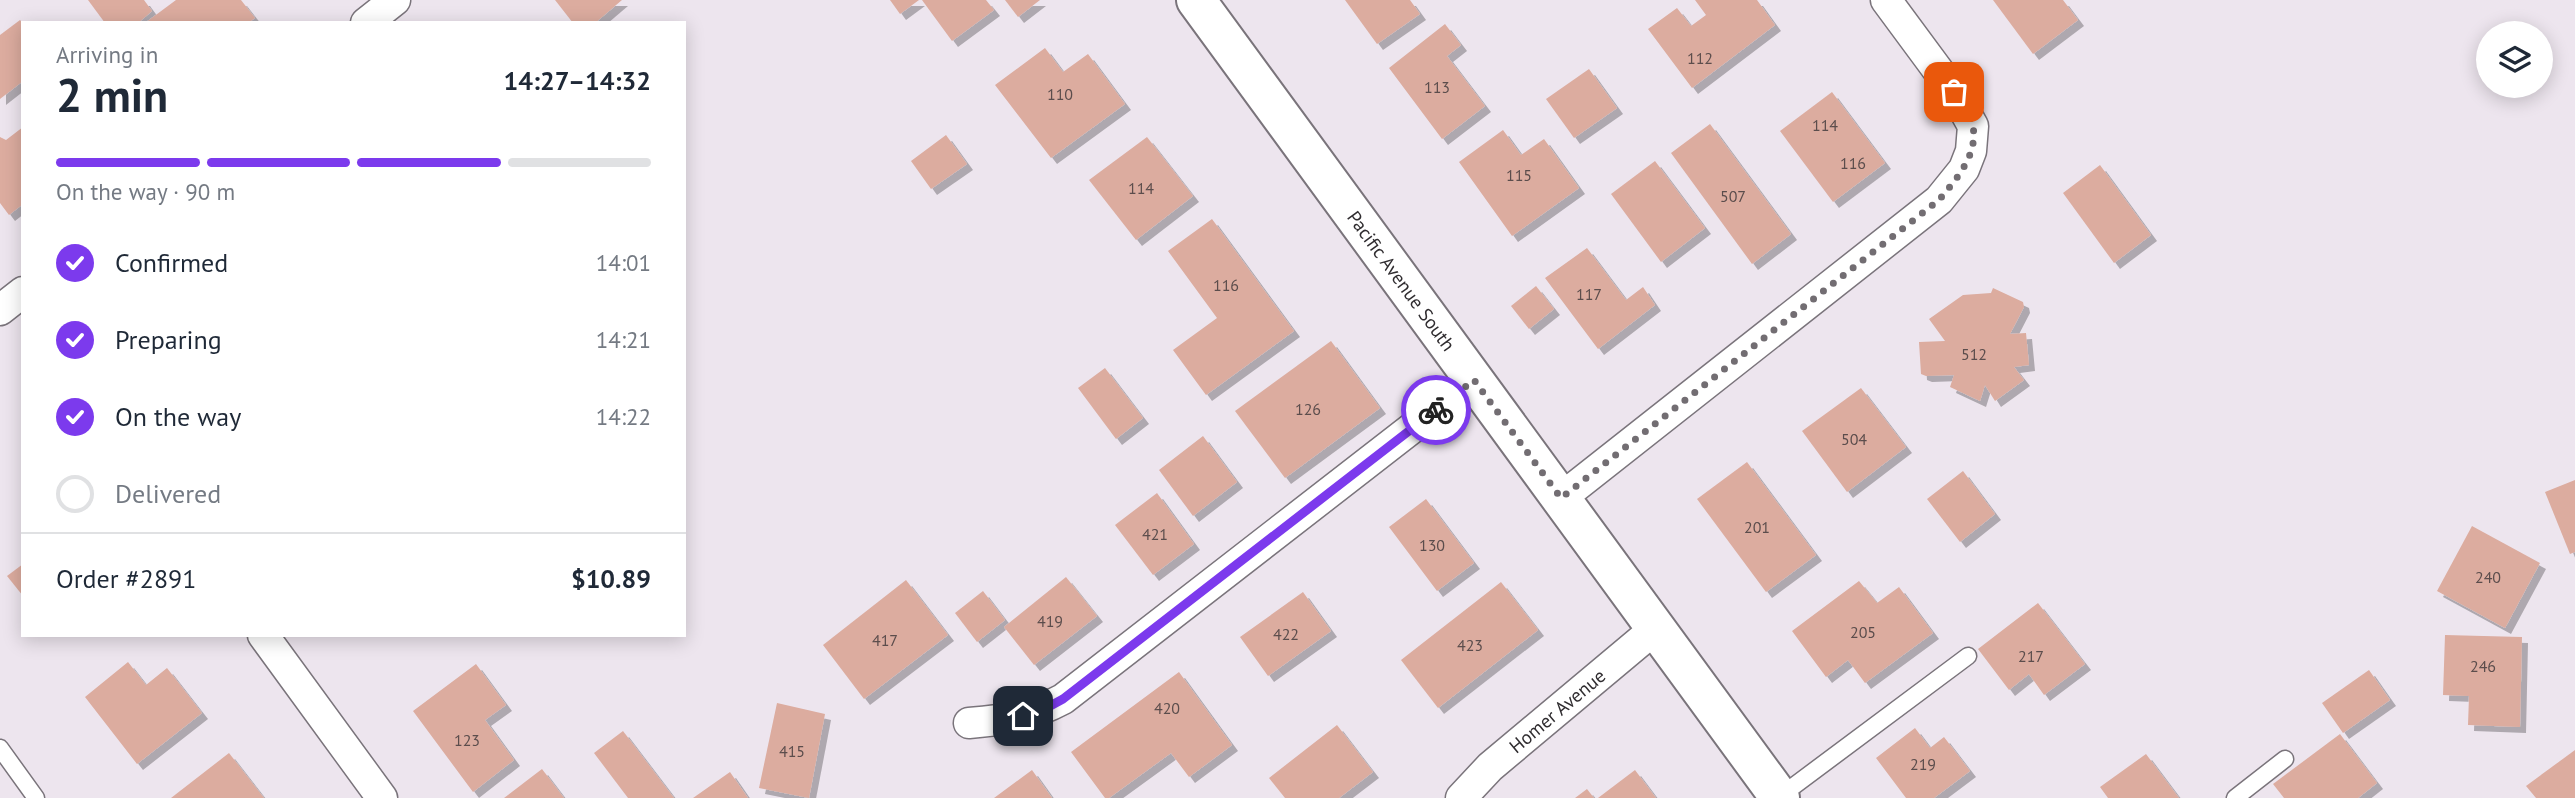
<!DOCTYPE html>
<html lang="en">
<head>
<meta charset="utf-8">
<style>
  body { margin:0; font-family:"PT Sans",sans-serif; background:#f6f6f7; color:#1f2937; height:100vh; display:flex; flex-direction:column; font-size:26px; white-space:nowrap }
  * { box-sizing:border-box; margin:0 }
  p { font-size:23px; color:#747a83 }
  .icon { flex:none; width:38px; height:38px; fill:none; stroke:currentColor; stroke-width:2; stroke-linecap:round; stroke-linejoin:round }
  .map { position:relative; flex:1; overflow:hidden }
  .details { position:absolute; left:21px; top:21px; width:665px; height:616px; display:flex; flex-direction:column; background:#fff; border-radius:0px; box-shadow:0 4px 18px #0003 }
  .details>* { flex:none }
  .controls { position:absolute; left:2476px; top:21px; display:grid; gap:14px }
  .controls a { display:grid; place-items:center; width:77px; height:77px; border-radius:50%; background:#fff; box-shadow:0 4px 18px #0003; font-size:35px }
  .pin { position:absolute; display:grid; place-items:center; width:60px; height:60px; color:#fff; margin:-30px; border-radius:14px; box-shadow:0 4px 10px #0006 }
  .courier { position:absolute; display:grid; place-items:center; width:70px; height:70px; margin:-35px; border:5px solid #7c3aed; border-radius:50%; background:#fff; color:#222; box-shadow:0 2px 9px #0007 }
  .overview em { font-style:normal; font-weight:700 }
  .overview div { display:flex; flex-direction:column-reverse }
  .overview { display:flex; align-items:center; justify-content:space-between; height:119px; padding:0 35px }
  h1 { font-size:46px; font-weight:700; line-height:52px }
  .bar { display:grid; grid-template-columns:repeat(4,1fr); gap:10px 7px; align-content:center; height:84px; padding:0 35px }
  .bar i { height:9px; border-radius:5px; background:#e0e1e3 }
  .bar .current { background:#7c3aed }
  .bar p { grid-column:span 4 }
  .line { display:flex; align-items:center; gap:18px; padding:0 35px; border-top:2px solid #e0e1e3 }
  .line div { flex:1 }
  ol { padding:0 35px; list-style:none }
  li { display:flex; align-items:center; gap:21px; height:77px }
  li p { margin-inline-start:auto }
  li .icon { padding:7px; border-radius:50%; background:#7c3aed; color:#fff; stroke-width:4 }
  li:last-child { color:#747a83 }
  li i { width:38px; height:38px; border:4px solid #e0e1e3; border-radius:50% }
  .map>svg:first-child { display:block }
  .building { fill:#dcac9f; filter:url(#shadow) }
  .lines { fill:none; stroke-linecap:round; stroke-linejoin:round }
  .service-casing { stroke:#7a747b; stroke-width:19 }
  .minor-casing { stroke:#7a747b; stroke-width:33 }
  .tertiary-casing { stroke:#7a747b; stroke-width:42 }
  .service { stroke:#fff; stroke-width:16 }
  .minor { stroke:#fff; stroke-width:30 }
  .tertiary { stroke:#fff; stroke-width:38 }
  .done { stroke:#726d72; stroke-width:7; stroke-dasharray:0 12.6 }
  .route { stroke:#7c3aed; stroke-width:9 }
  .labels { text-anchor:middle; stroke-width:6; stroke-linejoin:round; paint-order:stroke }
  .number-label { font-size:16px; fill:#5b4d4c }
  .street-label { font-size:19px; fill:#302d30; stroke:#fff }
</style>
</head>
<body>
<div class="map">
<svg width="2575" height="798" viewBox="0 0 2575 798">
  <defs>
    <filter id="shadow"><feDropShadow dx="6" dy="6" stdDeviation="0" flood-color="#0004"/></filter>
  </defs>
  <rect width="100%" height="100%" fill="#ede5ee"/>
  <g class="building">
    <path d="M88,0H144L152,11L138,23H105Z"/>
    <path d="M176,0H241L255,18L248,23H145Z"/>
    <path d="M555,0H622L595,23H573Z"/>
    <path d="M890,0H919L900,14Z"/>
    <path d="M922,0H986L994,10L952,41Z"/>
    <path d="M1005,0H1040L1018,17Z"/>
    <path d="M1345,0H1410L1420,14L1377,44Z"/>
    <path d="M1695,0H1757L1775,25L1692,88L1648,29L1677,8L1691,26L1706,15Z"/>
    <path d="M1993,0H2063L2078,20L2033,54Z"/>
    <path d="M20,20L23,23V81L0,99V35Z"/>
    <path d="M1445,24L1461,45L1447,56L1485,106L1442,139L1389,68Z"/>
    <path d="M1045,48L1063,72L1088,54L1125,104L1051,158L995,85Z"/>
    <path d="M1589,69L1617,108L1574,138L1546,99Z"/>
    <path d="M1832,92L1885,163L1833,202L1780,131Z"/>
    <path d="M1710,124L1791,234L1752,264L1671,153Z"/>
    <path d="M23,127V204L9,215L0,203V137L6,140Z"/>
    <path d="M1503,130L1521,155L1544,139L1579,188L1512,236L1459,162Z"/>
    <path d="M946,135L967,164L931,189L911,161Z"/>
    <path d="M1147,137L1193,196L1136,240L1089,180Z"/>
    <path d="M1655,161L1705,228L1661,262L1611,194Z"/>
    <path d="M2100,165L2151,235L2114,263L2063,193Z"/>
    <path d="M1212,219L1294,331L1206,395L1173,350L1217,318L1168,251Z"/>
    <path d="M1587,248L1626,300L1643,287L1655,305L1598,349L1545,278Z"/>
    <path d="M1536,286L1554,309L1529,329L1511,306Z"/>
    <path d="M1993,288L2023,302L2024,307L2010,334L2026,333L2029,365L2014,367L2024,380L1995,401L1985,385L1980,401L1950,387L1954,375L1926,376L1921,374L1919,342L1945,341L1929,319L1963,295L1991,293Z"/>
    <path d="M1331,341L1380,408L1285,478L1235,411Z"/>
    <path d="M1105,368L1143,418L1116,439L1078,388Z"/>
    <path d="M1861,388L1906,447L1847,492L1802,431Z"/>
    <path d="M1203,436L1237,482L1193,516L1159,470Z"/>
    <path d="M1747,462L1816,555L1766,592L1697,499Z"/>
    <path d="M1963,471L1995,514L1960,542L1927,499Z"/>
    <path d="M2575,480V552L2570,554L2545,492Z"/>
    <path d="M1157,493L1194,544L1153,575L1115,525Z"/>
    <path d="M1426,499L1474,563L1437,591L1389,527Z"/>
    <path d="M2472,526L2540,563L2505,628L2437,591Z"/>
    <path d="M23,564V596L7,576Z"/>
    <path d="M1066,577L1097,616L1034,665L1004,627Z"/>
    <path d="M906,580L948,635L864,699L823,645Z"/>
    <path d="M1859,581L1877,603L1899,587L1933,633L1865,683L1848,660L1826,677L1792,631Z"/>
    <path d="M1501,582L1538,630L1438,708L1401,660Z"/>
    <path d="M983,591L1005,620L977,642L955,613Z"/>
    <path d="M1303,592L1331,631L1268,676L1240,637Z"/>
    <path d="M2038,603L2085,664L2044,695L2029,674L2009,690L1978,649Z"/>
    <path d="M2445,635L2522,637L2520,727L2468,725L2469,696L2443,695Z"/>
    <path d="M128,662L146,685L167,668L202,713L137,764L85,697Z"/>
    <path d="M476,664L506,705L485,720L514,760L473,792L413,711Z"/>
    <path d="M2369,670L2390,700L2343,733L2322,703Z"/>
    <path d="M1179,672L1232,745L1189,777L1171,753L1109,798H1105L1071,752Z"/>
    <path d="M777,703L825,714L809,798L759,788Z"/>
    <path d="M1337,725L1373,772L1339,798H1285L1269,778Z"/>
    <path d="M1915,728L1930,748L1944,737L1970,771L1934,798H1906L1876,758Z"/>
    <path d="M623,731L674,798H628L594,753Z"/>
    <path d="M2340,734L2377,783L2358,798H2284L2273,784Z"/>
    <path d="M2575,750V798H2536L2526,786Z"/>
    <path d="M229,753L264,798H171Z"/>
    <path d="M2146,754L2179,798H2108L2100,787Z"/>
    <path d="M542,769L564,798H504Z"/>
    <path d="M1032,770L1052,798H994Z"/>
    <path d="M1635,770L1656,798H1598Z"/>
    <path d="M730,772L748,798H693Z"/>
    <path d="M1587,789L1594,798H1575Z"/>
  </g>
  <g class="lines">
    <g class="service-casing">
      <g id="service">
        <path d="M0,748L36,798"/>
        <path d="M1779,797L1968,656"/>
        <path d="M2235,798L2285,759"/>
      </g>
    </g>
    <g class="minor-casing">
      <g id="minor">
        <path d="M366,23L395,0"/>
        <path d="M0,310L23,292"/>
        <path d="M1561,498L1939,200L1964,169L1971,151L1973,126L1954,92L1886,0"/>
        <path d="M263,635L382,798"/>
        <path d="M969,723C1006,720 1029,717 1063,699L1474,380"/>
        <path id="s1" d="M1461,798L1490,767L1656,628"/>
      </g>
    </g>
    <g class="tertiary-casing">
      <g id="tertiary">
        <path id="s2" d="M1196,0L1780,798"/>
      </g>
    </g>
    <use href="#service" class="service"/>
    <use href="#minor" class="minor"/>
    <use href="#tertiary" class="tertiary"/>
  </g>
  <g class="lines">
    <path class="done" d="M1436,410L1474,380L1561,498L1939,200C1956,179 1978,156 1973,126C1971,115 1960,102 1954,92"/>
    <path class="route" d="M1023,716L1039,712L1063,699L1436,410"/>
  </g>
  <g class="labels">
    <g class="number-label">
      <text x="1700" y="64">112</text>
      <text x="1437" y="93">113</text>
      <text x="1060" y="100">110</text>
      <text x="1825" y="131">114</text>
      <text x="1853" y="169">116</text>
      <text x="1519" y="181">115</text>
      <text x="1141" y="194">114</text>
      <text x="1733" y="202">507</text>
      <text x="1226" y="291">116</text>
      <text x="1589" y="300">117</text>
      <text x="1974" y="360">512</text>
      <text x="1308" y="415">126</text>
      <text x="1854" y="445">504</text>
      <text x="1757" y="533">201</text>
      <text x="1155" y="540">421</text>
      <text x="1432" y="551">130</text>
      <text x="2488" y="583">240</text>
      <text x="1050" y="627">419</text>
      <text x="1863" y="638">205</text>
      <text x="1286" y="640">422</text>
      <text x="885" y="646">417</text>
      <text x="1470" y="651">423</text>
      <text x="2031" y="662">217</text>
      <text x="2483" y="672">246</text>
      <text x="1167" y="714">420</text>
      <text x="467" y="746">123</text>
      <text x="792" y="757">415</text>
      <text x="1923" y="770">219</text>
    </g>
    <g class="street-label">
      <text dy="7" stroke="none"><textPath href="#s2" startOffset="348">Pacific Avenue South</textPath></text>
      <text dy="7" stroke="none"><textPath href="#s1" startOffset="130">Homer Avenue</textPath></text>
    </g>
  </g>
</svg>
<div class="controls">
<a><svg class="icon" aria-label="layers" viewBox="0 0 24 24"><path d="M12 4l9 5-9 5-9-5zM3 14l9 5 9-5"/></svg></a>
</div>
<div class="pin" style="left:1954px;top:92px;background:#ea580c"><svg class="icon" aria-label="bag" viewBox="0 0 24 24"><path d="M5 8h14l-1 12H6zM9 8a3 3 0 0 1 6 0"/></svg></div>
<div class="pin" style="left:1023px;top:716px;background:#1f2937"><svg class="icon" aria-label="home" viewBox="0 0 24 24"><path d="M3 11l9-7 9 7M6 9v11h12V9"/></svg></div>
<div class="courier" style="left:1436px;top:410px"><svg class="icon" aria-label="bike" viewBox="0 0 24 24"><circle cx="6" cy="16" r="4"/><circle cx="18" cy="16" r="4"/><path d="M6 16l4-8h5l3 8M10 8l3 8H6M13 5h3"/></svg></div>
<section class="details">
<div class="overview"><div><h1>2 min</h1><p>Arriving in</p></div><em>14:27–14:32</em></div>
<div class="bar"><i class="current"></i><i class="current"></i><i class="current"></i><i></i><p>On the way · 90 m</p></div>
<ol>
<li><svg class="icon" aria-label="check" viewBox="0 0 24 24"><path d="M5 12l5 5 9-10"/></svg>Confirmed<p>14:01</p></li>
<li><svg class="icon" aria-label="check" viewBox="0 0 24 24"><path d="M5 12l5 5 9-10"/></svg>Preparing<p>14:21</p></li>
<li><svg class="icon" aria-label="check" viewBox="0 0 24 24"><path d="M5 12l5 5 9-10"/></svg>On the way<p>14:22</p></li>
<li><i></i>Delivered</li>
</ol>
<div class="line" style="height:91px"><div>Order #2891</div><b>$10.89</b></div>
</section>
</div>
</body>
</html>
